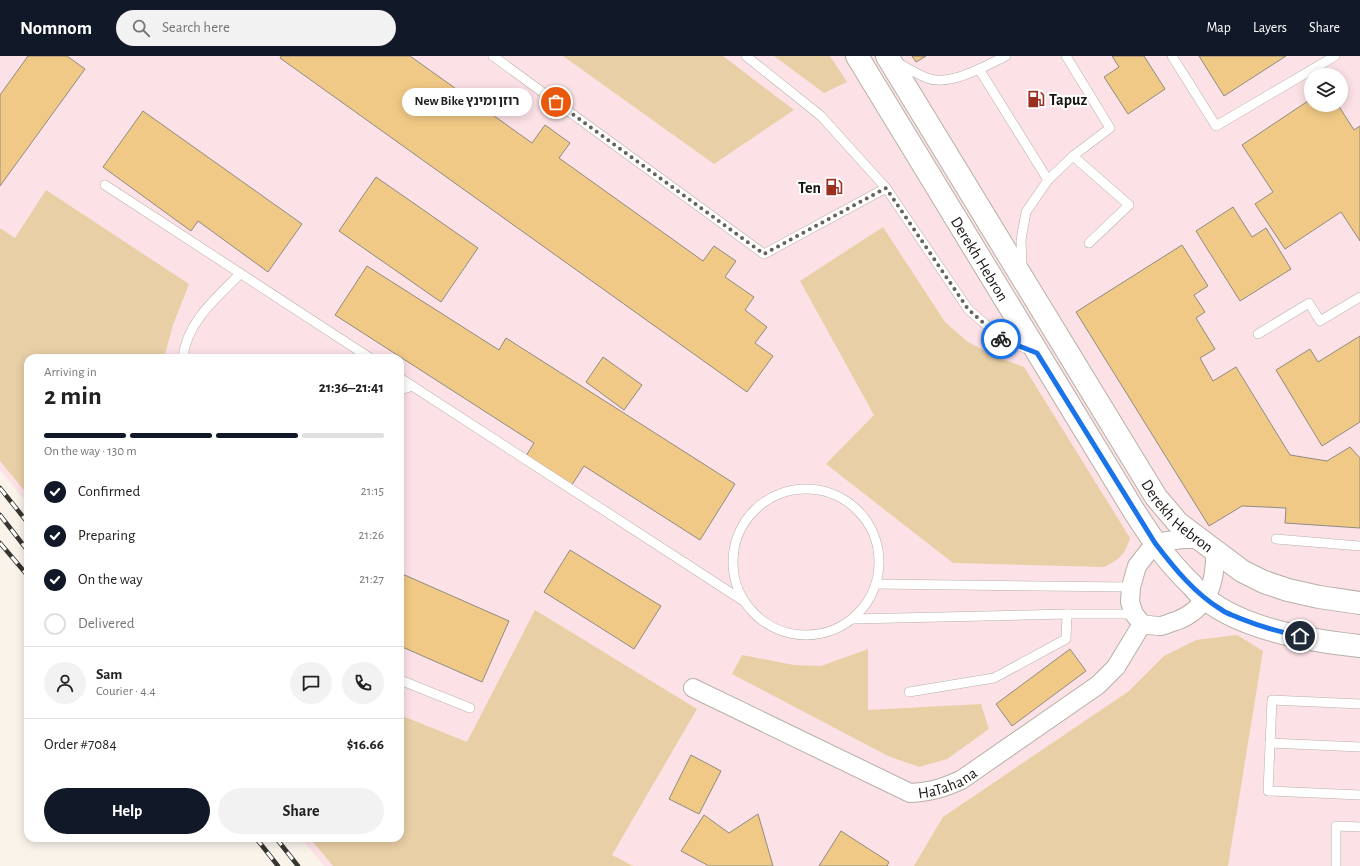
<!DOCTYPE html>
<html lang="en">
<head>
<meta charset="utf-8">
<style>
  body { margin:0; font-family:"Alegreya Sans","Noto Sans Hebrew",sans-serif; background:#f2f2f2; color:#222; height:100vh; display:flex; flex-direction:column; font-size:15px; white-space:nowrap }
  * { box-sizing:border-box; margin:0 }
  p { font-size:13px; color:#767676 }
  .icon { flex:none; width:22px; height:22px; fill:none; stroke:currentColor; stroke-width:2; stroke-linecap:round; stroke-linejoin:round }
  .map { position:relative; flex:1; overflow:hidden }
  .sheet { position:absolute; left:24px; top:298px; width:380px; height:488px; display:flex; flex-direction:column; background:#fff; border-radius:12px; box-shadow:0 2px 10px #0003 }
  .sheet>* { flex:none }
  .buttons { position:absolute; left:1304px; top:12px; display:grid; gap:8px }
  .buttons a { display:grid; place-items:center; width:44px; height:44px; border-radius:50%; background:#fff; box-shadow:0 2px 10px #0003; font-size:20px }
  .pin { position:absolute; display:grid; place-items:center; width:34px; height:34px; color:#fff; margin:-17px; border:2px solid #fff; border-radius:50%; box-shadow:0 1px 4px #0007 }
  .courier { position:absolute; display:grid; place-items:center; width:40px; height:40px; margin:-20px; border:3px solid #1a73e8; border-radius:50%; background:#fff; color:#222; box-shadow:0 1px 5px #0007 }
  .bubble { position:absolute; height:28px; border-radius:14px; background:#fff; box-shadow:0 2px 10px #0003; font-size:13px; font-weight:700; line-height:28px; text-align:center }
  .summary em { font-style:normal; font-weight:700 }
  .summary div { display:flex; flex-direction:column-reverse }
  .summary { display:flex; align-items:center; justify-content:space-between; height:68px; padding:0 20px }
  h1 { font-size:26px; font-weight:700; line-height:30px }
  .bar { display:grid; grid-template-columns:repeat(4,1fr); gap:6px 4px; align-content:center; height:48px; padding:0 20px }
  .bar i { height:5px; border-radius:3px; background:#e0e0e0 }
  .bar .on { background:#111827 }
  .bar p { grid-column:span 4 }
  .line { display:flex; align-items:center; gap:10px; padding:0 20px; border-top:1px solid #e0e0e0 }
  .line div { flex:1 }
  .round { display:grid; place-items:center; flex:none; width:42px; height:42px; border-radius:21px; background:#f2f2f2 }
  ol { padding:0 20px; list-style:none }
  li { display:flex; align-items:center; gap:12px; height:44px }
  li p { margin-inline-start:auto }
  li .icon { padding:4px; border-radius:50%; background:#111827; color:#fff; stroke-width:4 }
  li:last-child { color:#767676 }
  li i { width:22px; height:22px; border:2px solid #e0e0e0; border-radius:50% }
  .cta { display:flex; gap:8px; margin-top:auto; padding:8px 20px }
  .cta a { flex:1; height:46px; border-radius:24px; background:#111827; color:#fff; font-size:16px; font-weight:700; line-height:46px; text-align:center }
  .cta a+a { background:#f2f2f2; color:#222 }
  header { display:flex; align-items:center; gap:24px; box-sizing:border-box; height:56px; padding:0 20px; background:#111827; color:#fff }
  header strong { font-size:19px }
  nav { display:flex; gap:22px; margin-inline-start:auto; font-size:14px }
  .search { width:280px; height:36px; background:#f2f2f2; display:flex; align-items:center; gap:10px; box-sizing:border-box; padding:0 14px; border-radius:22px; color:#767676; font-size:15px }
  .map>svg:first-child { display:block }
  .industrial { fill:#fce2e6; fill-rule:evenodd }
  .green { fill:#e8cfa6 }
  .building { fill:#f1c986; stroke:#8f8a81 }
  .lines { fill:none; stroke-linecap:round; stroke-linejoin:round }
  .service-casing { stroke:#b6b0a6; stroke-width:10 }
  .minor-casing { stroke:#b6b0a6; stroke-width:20 }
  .tertiary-casing { stroke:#b6b0a6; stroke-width:24 }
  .service { stroke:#fff; stroke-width:9 }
  .minor { stroke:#fff; stroke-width:18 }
  .tertiary { stroke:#fff; stroke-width:22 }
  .rail-casing { stroke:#373530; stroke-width:4.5 }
  .rail { stroke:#fff; stroke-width:3; stroke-dasharray:9; stroke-linecap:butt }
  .done { stroke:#66635d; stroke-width:4; stroke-dasharray:0 7.2 }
  .route { stroke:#1a73e8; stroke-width:5 }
  .labels { text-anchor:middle; stroke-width:4; stroke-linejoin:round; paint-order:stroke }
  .poi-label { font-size:16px; font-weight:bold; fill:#171511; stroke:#fff; text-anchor:start }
  .street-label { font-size:16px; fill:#171511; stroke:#fff }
</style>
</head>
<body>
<header>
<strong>Nomnom</strong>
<div class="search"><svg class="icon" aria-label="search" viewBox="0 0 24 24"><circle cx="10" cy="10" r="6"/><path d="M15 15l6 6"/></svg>Search here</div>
<nav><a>Map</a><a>Layers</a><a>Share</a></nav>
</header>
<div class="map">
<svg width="1360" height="810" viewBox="0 0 1360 810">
  <rect width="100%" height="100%" fill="#f9f3e9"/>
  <path class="industrial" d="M0,0H1360V810H324L301,782H400V302H28V448L0,414ZM1311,19H1341V49H1311Z"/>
  <g class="green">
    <path d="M563,0H723L794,54L714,108Z"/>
    <path d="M774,0H830L847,26L824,37Z"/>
    <path d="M46,134L189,228L173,269L165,298V302H28V439L0,405V172L15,182Z"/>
    <path d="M883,171L945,266L968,286L996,301L1024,311L1130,482C1124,500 1120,503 1104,511L953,507L826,408L874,359L800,225Z"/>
    <path d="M535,554L697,653L612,799L633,810H333L310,782H400V659L467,686Z"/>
    <path d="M1237,579L1263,595L1228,810H914L943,761L1129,635L1164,600L1196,584Z"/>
    <path d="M868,593V654L981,648L989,673L947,703L919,711L888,700L732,618L742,599L794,609L821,610Z"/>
  </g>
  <g class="building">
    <path d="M28,0H67L85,13L0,130V39Z"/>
    <path d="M281,0H410L532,87L545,69L570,87L559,102L703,205L714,190L736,205L725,221L754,241L745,254L767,271L755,287L773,300L747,336L280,2Z"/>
    <path d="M912,0H926L916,6Z"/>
    <path d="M1112,0H1144L1165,33L1128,58L1104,21L1119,11Z"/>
    <path d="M1199,0H1286L1224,40Z"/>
    <path d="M1311,43V49H1338L1354,74L1360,70V185L1341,156L1285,193L1255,148L1273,136L1242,89Z"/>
    <path d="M143,55L302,168L268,216L198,165L191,175L103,111Z"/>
    <path d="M376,121L478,192L441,246L339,175Z"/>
    <path d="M1233,151L1252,181L1266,172L1291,213L1240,245L1196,175Z"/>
    <path d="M1182,189L1208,230L1194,239L1205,256L1196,262L1215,293L1200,302L1213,325L1236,311L1290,399L1327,405L1350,391L1360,402V472L1285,467L1286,452L1242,450L1209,470L1076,256Z"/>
    <path d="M367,210L499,294L506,282L735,428L700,484L584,410L570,432L524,403L534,387L335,259Z"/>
    <path d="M1360,280V366L1322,390L1276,314L1310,293L1318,306Z"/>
    <path d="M603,301L642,329L624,354L586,326Z"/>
    <path d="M570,494L661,550L634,593L544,536Z"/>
    <path d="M400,517L509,565L482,626L400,590Z"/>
    <path d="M1070,593L1086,615L1012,670L996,648Z"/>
    <path d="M691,699L721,715L699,758L669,743Z"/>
    <path d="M758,758L773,810H709L681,795L704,759L729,777Z"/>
    <path d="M841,775L889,806L887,810H819Z"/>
  </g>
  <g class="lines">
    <g class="service-casing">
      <g id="service">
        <path d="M493,0L764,198L886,132"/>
        <path d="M746,0L821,60L886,132L968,253L1001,282L1032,295"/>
        <path d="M1172,0L1216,70L1335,0"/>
        <path d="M896,6C906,11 916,18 927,22C950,31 985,10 1006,0"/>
        <path d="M979,13L1048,124"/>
        <path d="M1073,100L1129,149L1089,187"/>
        <path d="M105,129L370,302"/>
        <path d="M1022,211L1021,184L1026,156L1048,124L1073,100L1110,72L1066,0"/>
        <path d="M1258,278L1309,247L1320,265L1360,241"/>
        <path d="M183,302C186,267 217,241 240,218"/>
        <path d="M400,322L742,544"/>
        <path d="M400,334L413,330"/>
        <circle cx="806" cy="506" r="73"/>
        <path d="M1276,483L1360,490"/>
        <path d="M876,528L1131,531"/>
        <path d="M853,563L1067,558"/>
        <path d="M400,624L470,652"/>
        <path d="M909,636L994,622L1066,583L1067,558H1134"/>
        <path d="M1360,648L1272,644L1268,735L1360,739"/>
        <path d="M1270,687L1360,691"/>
        <path d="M1336,810V770L1360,771"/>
      </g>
    </g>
    <g class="minor-casing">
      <g id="minor">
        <path d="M1199,483H1182L1155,487L1137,510L1131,531L1130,546L1134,558L1142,568C1148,569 1155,570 1161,570C1166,569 1171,566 1176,565C1208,553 1216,527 1215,495"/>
        <path id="s1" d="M693,632L910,737C931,736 943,732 961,724L1098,629L1116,611L1142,568"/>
      </g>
    </g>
    <g class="tertiary-casing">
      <g id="tertiary">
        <path id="s2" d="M857,0L1134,455C1152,483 1167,505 1192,529C1196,534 1201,540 1207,544C1246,574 1312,585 1360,590"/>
        <path id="s3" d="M887,0L1156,441L1178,467L1242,515L1264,526L1288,534L1319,541L1360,547"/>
      </g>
    </g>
    <use href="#service" class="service"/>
    <use href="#minor" class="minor"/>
    <use href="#tertiary" class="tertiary"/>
    <g class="rail-casing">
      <g id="rail">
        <path d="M0,432L28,467"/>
        <path d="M0,459L28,495"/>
        <path d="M0,487L28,520"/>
        <path d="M256,782L278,810"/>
        <path d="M276,782L298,810"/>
      </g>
    </g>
    <use href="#rail" class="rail"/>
  </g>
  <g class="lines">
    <path class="done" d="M556,46L764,198L886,132L968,253L1001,283"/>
    <path class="route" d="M1001,283L1037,297L1155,487C1174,512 1195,538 1222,554C1227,558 1233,559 1239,562C1259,570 1279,576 1300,580"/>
  </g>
  <defs>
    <g id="fuel-bare" transform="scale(1.38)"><path d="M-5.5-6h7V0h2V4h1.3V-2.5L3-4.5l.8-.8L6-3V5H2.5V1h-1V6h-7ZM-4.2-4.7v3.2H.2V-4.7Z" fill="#9a301f" stroke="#fff" stroke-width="2.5" paint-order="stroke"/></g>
  </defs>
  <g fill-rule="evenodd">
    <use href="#fuel-bare" x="1036" y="43"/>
    <use href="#fuel-bare" x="834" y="131"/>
  </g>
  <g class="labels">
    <g class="poi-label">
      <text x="1049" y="49">Tapuz</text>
      <text x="821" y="137" text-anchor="end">Ten</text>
    </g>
    <g class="street-label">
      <text dy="6" stroke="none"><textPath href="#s2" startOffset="237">Derekh Hebron</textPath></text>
      <text dy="6" stroke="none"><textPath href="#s3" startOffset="545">Derekh Hebron</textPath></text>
      <text dy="6" stroke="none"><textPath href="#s1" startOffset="280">HaTahana</textPath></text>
    </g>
  </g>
</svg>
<div class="buttons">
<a><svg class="icon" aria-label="layers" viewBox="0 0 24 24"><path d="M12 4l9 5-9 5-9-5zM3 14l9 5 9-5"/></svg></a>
</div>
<div class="pin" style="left:556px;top:46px;background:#ea580c"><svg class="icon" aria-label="bag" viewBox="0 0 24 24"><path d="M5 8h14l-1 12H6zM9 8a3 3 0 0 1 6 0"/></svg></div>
<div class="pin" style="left:1300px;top:580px;background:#1f2937"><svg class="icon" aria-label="home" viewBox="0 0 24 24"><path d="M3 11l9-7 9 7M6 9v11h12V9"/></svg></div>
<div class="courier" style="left:1001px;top:283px"><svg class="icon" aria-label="bike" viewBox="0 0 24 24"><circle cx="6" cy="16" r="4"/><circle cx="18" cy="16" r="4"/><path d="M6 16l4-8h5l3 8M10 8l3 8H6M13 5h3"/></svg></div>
<div class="bubble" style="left:402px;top:32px;width:130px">New Bike רוזן ומינץ</div>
<section class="sheet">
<div class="summary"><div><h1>2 min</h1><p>Arriving in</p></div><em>21:36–21:41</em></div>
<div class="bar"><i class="on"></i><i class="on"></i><i class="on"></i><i></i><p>On the way · 130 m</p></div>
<ol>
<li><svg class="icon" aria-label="check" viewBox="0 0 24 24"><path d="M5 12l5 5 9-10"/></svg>Confirmed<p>21:15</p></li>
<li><svg class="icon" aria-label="check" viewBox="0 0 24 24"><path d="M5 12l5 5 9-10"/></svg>Preparing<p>21:26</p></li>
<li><svg class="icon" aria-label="check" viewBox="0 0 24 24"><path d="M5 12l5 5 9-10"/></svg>On the way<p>21:27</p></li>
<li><i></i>Delivered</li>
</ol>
<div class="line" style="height:72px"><a class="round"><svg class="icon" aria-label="person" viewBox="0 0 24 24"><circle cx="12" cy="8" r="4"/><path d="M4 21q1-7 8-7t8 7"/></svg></a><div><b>Sam</b><p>Courier · 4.4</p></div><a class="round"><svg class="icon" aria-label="chat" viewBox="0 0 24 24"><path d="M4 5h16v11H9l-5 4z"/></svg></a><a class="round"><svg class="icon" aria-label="phone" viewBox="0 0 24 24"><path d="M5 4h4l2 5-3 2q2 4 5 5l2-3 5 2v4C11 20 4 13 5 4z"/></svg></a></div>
<div class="line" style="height:52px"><div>Order #7084</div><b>$16.66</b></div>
<div class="cta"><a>Help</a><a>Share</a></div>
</section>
</div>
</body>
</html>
